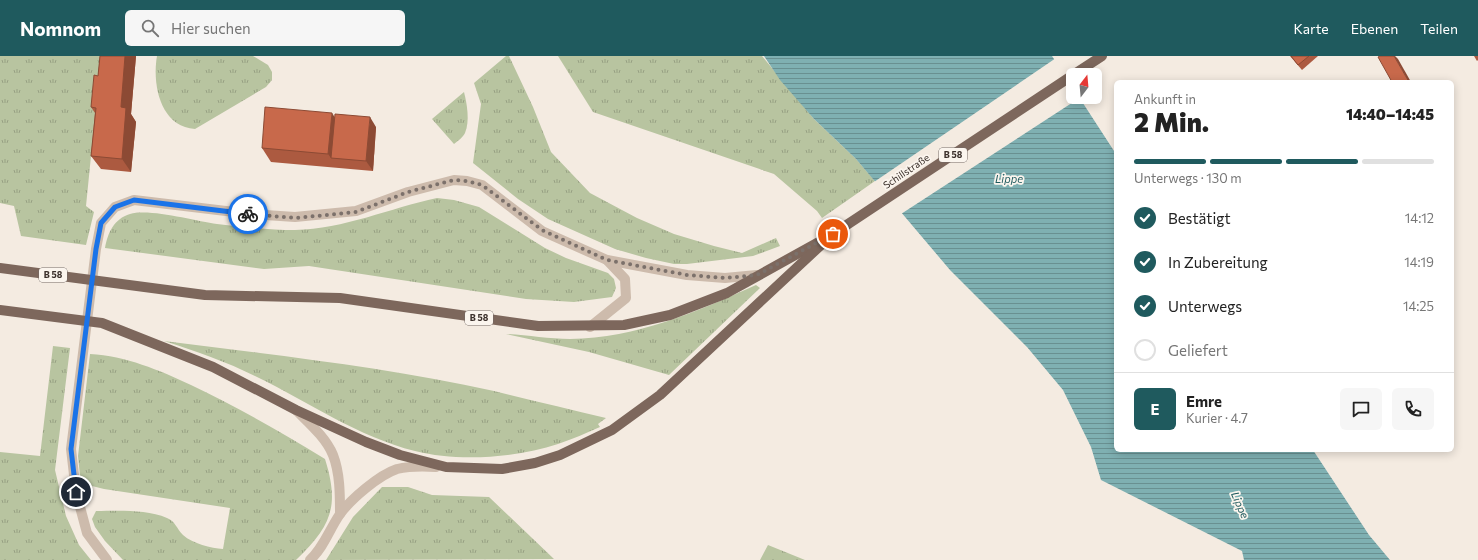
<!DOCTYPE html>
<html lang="de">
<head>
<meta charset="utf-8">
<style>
  body { margin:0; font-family:Commissioner,sans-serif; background:#f6f6f6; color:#222; height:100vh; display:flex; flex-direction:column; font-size:15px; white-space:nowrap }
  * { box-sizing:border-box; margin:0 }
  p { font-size:13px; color:#767676 }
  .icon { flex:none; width:22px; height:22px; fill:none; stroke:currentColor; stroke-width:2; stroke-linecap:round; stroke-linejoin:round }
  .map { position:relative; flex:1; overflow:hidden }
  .panel { position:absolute; left:1114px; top:24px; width:340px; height:372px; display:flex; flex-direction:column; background:#fff; border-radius:6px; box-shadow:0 2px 10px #0003 }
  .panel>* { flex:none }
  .needle { width:26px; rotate:16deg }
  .tools { position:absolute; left:1066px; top:12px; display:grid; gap:8px }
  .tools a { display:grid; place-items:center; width:36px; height:36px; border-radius:6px; background:#fff; box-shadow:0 2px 10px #0003; font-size:20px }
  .pin { position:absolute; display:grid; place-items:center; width:34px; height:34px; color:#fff; margin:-17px; border:2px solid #fff; border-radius:50%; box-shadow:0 1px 4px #0007 }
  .courier { position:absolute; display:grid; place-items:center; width:40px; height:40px; margin:-20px; border:3px solid #1a73e8; border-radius:50%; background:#fff; color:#222; box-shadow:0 1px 5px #0007 }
  .headline em { font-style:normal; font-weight:800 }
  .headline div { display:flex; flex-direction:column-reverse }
  .headline { display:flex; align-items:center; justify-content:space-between; height:68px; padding:0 20px }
  h1 { font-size:26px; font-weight:800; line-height:30px }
  .bar { display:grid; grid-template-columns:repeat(4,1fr); gap:6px 4px; align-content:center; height:48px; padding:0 20px }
  .bar i { height:5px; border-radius:3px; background:#e0e0e0 }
  .bar .selected { background:#1f5a5e }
  .bar p { grid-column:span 4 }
  .line { display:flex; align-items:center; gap:10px; padding:0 20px; border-top:1px solid #e0e0e0 }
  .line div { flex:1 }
  .round { display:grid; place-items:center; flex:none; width:42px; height:42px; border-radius:6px; background:#f6f6f6 }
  ol { padding:0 20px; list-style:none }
  li { display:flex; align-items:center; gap:12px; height:44px }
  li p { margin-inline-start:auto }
  li .icon { padding:4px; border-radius:50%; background:#1f5a5e; color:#fff; stroke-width:4 }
  li:last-child { color:#767676 }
  li i { width:22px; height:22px; border:2px solid #e0e0e0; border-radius:50% }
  header { display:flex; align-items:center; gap:24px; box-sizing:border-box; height:56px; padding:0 20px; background:#1f5a5e; color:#fff }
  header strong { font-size:19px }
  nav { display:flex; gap:22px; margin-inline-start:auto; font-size:14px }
  .search { width:280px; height:36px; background:#f6f6f6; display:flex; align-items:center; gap:10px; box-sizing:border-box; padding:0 14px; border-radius:6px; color:#767676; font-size:15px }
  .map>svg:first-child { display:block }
  .grass { fill:url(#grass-tufts) }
  .water { fill:url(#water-rules) }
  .pier { fill:#f4ebe1 }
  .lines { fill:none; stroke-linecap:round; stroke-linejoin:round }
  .minor { stroke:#cdbbac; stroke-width:10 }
  .major { stroke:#7d675c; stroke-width:10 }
  .wall { fill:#ac5a40 }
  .shaded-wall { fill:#8c4a34 }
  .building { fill:#c8694b; stroke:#8c4a34 }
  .done { stroke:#7c716b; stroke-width:4; stroke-dasharray:0 7.2 }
  .route { stroke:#1a73e8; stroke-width:5 }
  .labels { text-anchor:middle; stroke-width:3.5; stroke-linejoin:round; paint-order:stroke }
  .shield { fill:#fbf5ee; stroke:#756b66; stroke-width:1 }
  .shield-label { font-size:9px; font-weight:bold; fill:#3b302b }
  .street-label { font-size:10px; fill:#3b302b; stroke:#fbf5ee }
  .water-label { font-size:11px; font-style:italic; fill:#1f5a5e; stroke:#fbf5ee }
</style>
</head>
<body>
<header>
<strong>Nomnom</strong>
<div class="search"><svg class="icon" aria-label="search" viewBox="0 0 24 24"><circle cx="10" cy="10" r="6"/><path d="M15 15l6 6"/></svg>Hier suchen</div>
<nav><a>Karte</a><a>Ebenen</a><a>Teilen</a></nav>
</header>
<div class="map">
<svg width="1478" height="504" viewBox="0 0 1478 504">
  <defs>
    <pattern id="grass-tufts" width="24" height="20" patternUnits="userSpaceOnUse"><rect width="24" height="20" fill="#b8c4a0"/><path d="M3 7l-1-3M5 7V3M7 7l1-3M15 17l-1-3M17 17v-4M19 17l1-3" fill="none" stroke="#97a083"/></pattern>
    <pattern id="water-rules" width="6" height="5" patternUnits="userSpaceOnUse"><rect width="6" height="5" fill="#7fb0b2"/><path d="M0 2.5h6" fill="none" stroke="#699091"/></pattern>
  </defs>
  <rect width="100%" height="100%" fill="#f4ebe1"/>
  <g class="grass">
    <path d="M0,0H101L86,150L94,156L86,189L21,180L14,150L0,147Z"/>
    <path d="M157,0H253L268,9L272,16V24L266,31L195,73C160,71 152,28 157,0Z"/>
    <path d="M506,0H509L533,51L551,96L590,137L637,162L674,178L714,190L742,197L776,182L780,190L753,200L687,208H674L646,202L615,193L548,163L518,143L473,107L481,48L474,27Z"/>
    <path d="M558,0H762L814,63L856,103L875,125L822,162L817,155L774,118L593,56Z"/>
    <path d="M464,36C467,48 470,65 465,77C463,81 458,85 454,88L432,63Z"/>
    <path d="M437,142L454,144L479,151L545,192L566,202L608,217L614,223L616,232L612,241L574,246L526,243L309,210L264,213L105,192C108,176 114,163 130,158C150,152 195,165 217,168C243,171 270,174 295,174C344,173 390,152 437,142Z"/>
    <path d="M756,229L760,232L669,319L589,296L506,278C527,279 549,283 570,283C637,282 696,256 756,229Z"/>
    <path d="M164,285C274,299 385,311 494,335C531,344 569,353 606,362L598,368L600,371C586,377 573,383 558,388C516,402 458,406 415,395C358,381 309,346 257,321C227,306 196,295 164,285Z"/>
    <path d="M53,290L70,292L55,414L66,460L79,489L91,504H0V396L40,400Z"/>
    <path d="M90,298C126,300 159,314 191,329C237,351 281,376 325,403C340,451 331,470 296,504H123L105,485L95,471L92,463L96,455C118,455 146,453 167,462C176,466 176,472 183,479C193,488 211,492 223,493L230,452L104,433L92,430L80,420L78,400Z"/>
    <path d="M382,431H408L432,439L489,441L554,503L326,504L353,461Z"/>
    <path d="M768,489L805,504H760Z"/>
  </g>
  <path class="water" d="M764,0H1052L1073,32V41H1079L1116,98V394H1313L1369,479L1390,504H1244L1242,495L1101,424L1091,391L1063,334L1027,291L950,214L856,103L814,63L780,24Z"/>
  <path class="pier" d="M1056,2L1073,28V41H1081L901,158L874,126Z"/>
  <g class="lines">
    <g class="minor">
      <path d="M590,271L626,242L625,223L607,204"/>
      <path d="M297,355C310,368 326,382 333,399C340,417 340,438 340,458"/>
      <path d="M107,504L87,477L76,436L71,393L96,193L101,167L115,151L134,144L251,158L295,161L356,155L408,136L454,124L467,125L482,129L542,175L607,204L687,219L725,222L757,219"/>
      <path d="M310,504C324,491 329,474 340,458C351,443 379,419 397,413C410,410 423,410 436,411"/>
    </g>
    <g class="major">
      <path d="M1073,19L1102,0"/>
      <path d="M0,212L205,239L340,242L538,270L624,269L670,259L727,237L833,178L1073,19"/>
      <path d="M0,254L102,267L213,311L296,354L366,386L400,399L446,411L502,413L535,407L560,399L612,374L660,339L821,189"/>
    </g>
  </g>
  <g class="wall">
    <path d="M100,0H136L131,58L136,66L131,116L101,113L91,100L95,57L91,51L98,20Z"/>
    <path d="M1290,0H1318L1302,14Z"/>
    <path d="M1474,0H1478V4L1477,5Z"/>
    <path d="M335,61L376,71L373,115L271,106L262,92Z"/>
  </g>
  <g class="shaded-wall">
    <path d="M125,0H136L131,58L136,66L131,116L122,103L121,51Z"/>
    <path d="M1394,0H1395L1398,3L1411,26H1409Z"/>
    <path d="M332,57L341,71L331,102L328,98Z"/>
    <path d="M370,61L376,71L373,115L366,105Z"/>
  </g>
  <g class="building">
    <path d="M100,0H125L121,51L126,52L122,103L91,100L96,52L91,51L94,19L98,20Z"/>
    <path d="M1291,0H1309L1298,9Z"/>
    <path d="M1380,0H1394L1409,26H1392L1378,1Z"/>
    <path d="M265,51L332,57L328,98L262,92Z"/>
    <path d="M335,58L370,61L366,105L331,102Z"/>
  </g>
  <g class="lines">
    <path class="done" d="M248,158L296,162L356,156L408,136L454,124L467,125L482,129L542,174L607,204L687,219L725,222L757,219L833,178"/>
    <path class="route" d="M76,436L71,393L96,193L101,167L115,151L134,144L248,158"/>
  </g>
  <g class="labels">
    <g class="shield">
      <rect x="939" y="92" width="28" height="14" rx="3"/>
      <rect x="39" y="212" width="28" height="14" rx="3"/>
      <rect x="465" y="255" width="28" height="14" rx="3"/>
    </g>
    <g class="shield-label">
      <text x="953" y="102">B 58</text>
      <text x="53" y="222">B 58</text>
      <text x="479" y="265">B 58</text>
    </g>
    <g class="street-label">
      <text transform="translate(906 115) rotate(-34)" y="4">Schillstraße</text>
    </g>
    <g class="water-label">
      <text x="1009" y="127">Lippe</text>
      <text transform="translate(1240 449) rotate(66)" y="4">Lippe</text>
    </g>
  </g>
</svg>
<div class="tools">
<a><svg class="needle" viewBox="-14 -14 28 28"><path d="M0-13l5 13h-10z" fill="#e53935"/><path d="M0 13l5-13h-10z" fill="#767676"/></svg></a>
</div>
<div class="pin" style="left:833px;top:178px;background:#ea580c"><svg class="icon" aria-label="bag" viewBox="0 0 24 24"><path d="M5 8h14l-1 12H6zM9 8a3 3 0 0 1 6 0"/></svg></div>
<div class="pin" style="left:76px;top:436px;background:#1f2937"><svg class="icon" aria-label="home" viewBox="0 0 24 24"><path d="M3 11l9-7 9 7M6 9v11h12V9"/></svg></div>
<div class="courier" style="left:248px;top:158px"><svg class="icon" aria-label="bike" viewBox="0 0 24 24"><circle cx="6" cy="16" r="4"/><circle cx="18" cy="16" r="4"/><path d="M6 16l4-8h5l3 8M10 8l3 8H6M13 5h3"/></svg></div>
<section class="panel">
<div class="headline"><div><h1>2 Min.</h1><p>Ankunft in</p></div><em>14:40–14:45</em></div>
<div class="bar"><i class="selected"></i><i class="selected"></i><i class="selected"></i><i></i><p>Unterwegs · 130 m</p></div>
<ol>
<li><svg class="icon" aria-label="check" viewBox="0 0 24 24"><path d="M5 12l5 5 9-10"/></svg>Bestätigt<p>14:12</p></li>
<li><svg class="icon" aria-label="check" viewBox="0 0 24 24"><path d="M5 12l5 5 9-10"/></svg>In Zubereitung<p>14:19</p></li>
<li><svg class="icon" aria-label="check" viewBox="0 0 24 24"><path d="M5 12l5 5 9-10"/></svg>Unterwegs<p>14:25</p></li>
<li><i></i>Geliefert</li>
</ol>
<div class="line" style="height:72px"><b class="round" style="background:#1f5a5e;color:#fff">E</b><div><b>Emre</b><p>Kurier · 4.7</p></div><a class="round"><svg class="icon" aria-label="chat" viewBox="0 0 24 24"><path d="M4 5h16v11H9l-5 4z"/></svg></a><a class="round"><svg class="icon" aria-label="phone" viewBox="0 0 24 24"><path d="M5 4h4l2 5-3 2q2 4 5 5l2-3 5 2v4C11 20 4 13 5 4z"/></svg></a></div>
</section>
</div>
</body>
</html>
